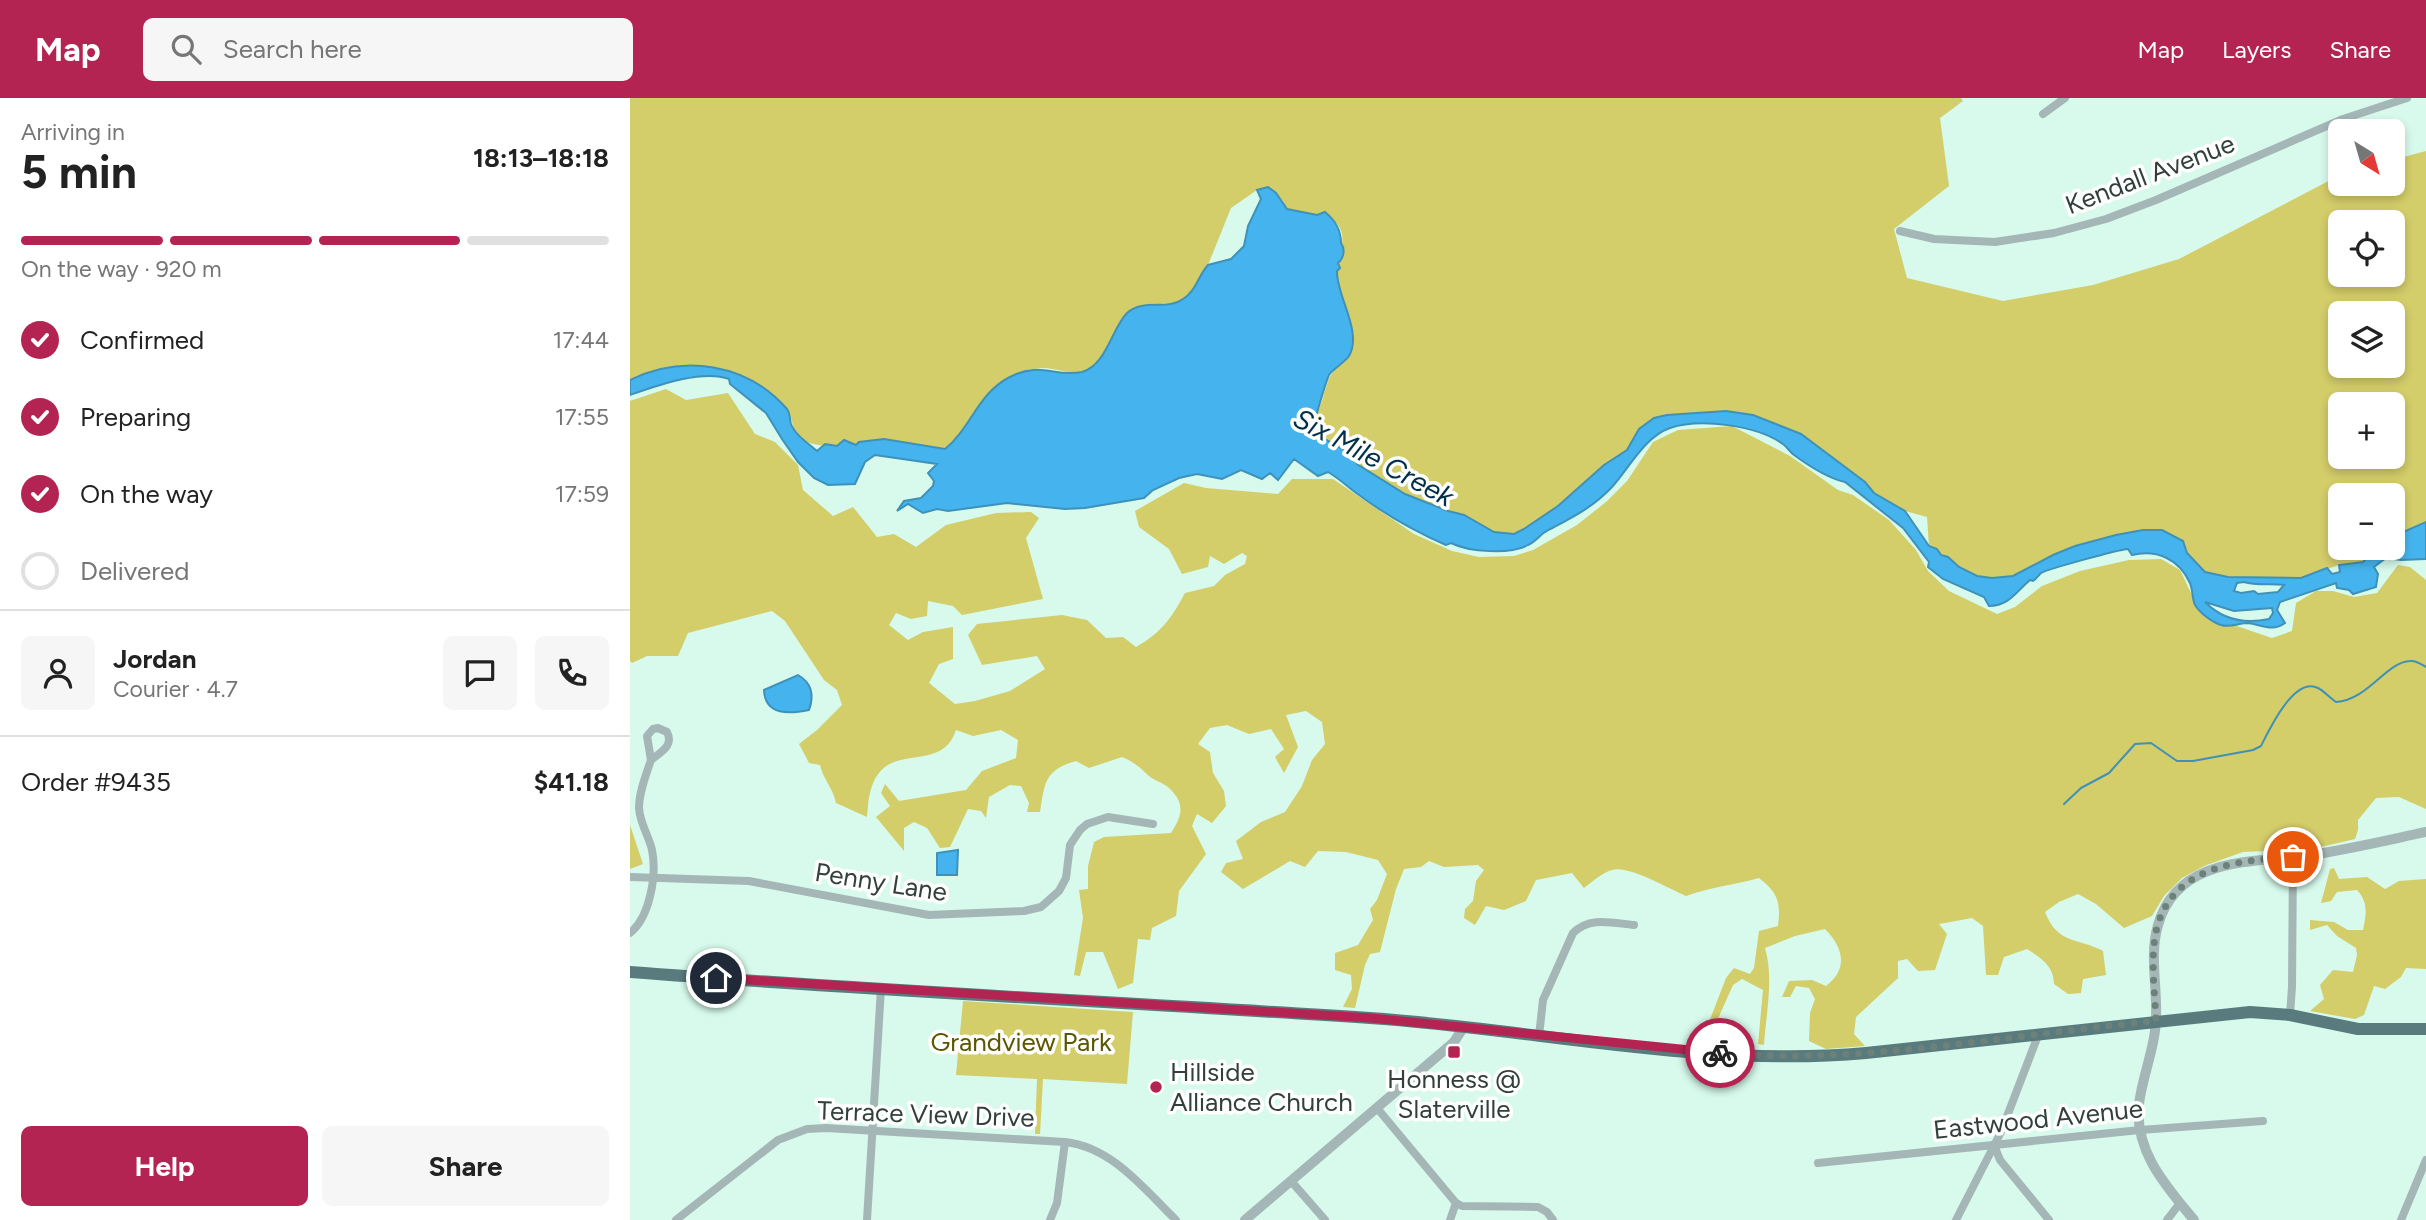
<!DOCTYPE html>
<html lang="en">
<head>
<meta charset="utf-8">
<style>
  body { margin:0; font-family:Figtree,sans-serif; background:#f6f6f6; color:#222; height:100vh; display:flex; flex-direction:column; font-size:26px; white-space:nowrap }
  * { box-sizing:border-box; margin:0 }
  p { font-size:23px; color:#767676 }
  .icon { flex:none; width:38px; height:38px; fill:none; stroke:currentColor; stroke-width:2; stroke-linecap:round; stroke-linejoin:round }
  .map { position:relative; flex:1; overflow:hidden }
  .side { display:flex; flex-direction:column; background:#fff; width:630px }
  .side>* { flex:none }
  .needle { width:46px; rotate:143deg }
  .buttons { position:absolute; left:1698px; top:21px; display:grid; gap:14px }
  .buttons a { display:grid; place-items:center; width:77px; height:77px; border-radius:10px; background:#fff; box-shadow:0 4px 10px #0003; font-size:35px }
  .pin { position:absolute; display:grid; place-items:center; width:60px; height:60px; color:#fff; margin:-30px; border:4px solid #fff; border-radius:50%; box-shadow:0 2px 7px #0007 }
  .courier { position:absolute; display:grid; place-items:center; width:70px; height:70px; margin:-35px; border:5px solid #b42453; border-radius:50%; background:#fff; color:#222; box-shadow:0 2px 9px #0007 }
  .overview em { font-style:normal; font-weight:700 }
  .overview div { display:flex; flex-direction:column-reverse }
  .overview { display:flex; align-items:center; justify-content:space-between; height:119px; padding:0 21px }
  h1 { font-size:46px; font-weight:700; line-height:52px }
  .bar { display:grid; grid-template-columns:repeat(4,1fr); gap:10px 7px; align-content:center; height:84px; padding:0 21px }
  .bar i { height:9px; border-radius:5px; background:#e0e0e0 }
  .bar .selected { background:#b42453 }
  .bar p { grid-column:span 4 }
  .line { display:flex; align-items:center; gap:18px; padding:0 21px; border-top:2px solid #e0e0e0 }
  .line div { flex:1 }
  .round { display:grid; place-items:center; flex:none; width:74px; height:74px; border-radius:10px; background:#f6f6f6 }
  ol { padding:0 21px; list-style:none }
  li { display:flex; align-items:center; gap:21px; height:77px }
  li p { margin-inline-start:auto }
  li .icon { padding:7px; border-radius:50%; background:#b42453; color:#fff; stroke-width:4 }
  li:last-child { color:#767676 }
  li i { width:38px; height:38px; border:4px solid #e0e0e0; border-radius:50% }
  .action { display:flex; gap:14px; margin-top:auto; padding:14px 21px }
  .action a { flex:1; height:80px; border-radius:10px; background:#b42453; color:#fff; font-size:28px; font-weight:700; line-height:80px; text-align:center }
  .action a+a { background:#f6f6f6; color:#222 }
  header { display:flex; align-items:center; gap:42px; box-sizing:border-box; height:98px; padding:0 35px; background:#b42453; color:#fff }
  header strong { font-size:33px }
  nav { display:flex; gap:38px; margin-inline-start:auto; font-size:24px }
  .search { width:490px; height:63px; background:#f6f6f6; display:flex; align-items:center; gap:18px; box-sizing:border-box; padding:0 24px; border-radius:10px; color:#767676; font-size:26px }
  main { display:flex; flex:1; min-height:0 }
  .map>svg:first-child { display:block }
  .green { fill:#d3cd6a; fill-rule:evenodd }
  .water { fill:#45b4ee; stroke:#3f91b8; stroke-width:2; fill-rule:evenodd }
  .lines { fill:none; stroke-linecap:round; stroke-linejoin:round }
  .stream { stroke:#3f91b8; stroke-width:2 }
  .minor { stroke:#a5b6b7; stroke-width:8 }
  .tertiary { stroke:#a5b6b7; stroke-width:10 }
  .trunk { stroke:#5a7b7e; stroke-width:12 }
  .done { stroke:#6c8179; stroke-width:7; stroke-dasharray:0 12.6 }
  .route { stroke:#b42453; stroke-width:9 }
  .poi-dot { fill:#b42453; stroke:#fefefe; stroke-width:2.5 }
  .labels { text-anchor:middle; stroke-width:7; stroke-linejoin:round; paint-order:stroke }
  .street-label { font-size:26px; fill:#32403b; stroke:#fefefe }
  .park-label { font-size:26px; fill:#5c5600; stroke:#fefefe }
  .poi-label { font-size:26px; fill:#32403b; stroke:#fefefe; text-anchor:start }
  .water-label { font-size:28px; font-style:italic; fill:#003148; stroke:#fefefe }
</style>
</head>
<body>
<header>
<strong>Map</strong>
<div class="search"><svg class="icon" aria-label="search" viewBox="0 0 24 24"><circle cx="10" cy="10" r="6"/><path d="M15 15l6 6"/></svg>Search here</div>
<nav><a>Map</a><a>Layers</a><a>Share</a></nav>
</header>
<main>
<section class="side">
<div class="overview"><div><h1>5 min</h1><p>Arriving in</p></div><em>18:13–18:18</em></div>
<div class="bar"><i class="selected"></i><i class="selected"></i><i class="selected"></i><i></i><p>On the way · 920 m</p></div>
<ol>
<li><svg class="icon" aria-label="check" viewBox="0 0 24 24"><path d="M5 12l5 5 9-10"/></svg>Confirmed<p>17:44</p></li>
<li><svg class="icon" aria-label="check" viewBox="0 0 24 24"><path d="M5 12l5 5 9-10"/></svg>Preparing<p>17:55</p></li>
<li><svg class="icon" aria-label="check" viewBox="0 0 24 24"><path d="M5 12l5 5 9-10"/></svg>On the way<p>17:59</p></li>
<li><i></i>Delivered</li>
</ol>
<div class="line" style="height:126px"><a class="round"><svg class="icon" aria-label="person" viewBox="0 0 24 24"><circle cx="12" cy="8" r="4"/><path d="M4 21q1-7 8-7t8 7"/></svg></a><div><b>Jordan</b><p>Courier · 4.7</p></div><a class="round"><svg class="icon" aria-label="chat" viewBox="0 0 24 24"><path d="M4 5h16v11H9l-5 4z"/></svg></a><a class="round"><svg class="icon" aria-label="phone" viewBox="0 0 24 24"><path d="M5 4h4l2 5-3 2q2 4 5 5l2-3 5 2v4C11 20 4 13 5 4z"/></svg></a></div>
<div class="line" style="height:91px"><div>Order #9435</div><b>$41.18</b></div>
<div class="action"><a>Help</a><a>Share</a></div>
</section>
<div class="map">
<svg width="1796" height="1122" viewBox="0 0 1796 1122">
  <rect width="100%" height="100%" fill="#d7faec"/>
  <g class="green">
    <path d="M0,0H1331L1333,3L1310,20L1319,88L1264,131L1277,180L1373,203L1463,187L1549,161L1710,77V86H1762V62L1796,53V424L1762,439V397H1710V450H1746L1733,464L1709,467L1671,480L1598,479L1575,474L1557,455L1553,443L1532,432L1486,437L1445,448L1423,457L1383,478L1362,480L1347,478L1329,469L1318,459L1311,458L1304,449L1299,448L1297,419L1275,413L1244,395L1235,384L1192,351L1096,313L1038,317L1024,320L997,352L974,367L928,408L894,431L884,436L864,434L834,417L818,414L775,396L726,366L724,358L690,338C682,318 687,318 693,300C700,275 700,276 719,258L722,228C720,225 706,179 707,174C707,162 714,148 712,136C710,126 701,121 695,114L687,117L657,111L653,103L638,89L627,92L601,110L578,167L565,189L555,201L544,206L534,205L496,216C487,233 477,258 461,270C447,279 429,271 414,270C401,270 388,274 378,280C348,297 340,331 315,351L283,345L226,347L221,344C208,348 186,350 174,342C159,332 165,321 156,311C116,266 53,256 0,282ZM1710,124H1762V177H1710ZM1710,215H1762V268H1710ZM1710,306H1762V359H1710Z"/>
    <path d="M36,291L56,302L98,295L125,336L145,344L168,367L173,392L203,418L223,409L247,439L264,436L286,449L316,427L366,415L401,414L409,420L396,440L413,501L332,517L323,508L298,503L297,518L281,521L266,515L259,527L278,542L293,534L323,529V561L309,566L299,585L325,606L345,603L380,593L415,571L407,558L352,567L338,537L347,526L432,517L457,522L476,540L493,539L506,549C531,535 541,521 555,495L584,488L595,477L615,466L617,458L612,455L594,466L580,458L578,469L552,476L539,451L509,429L505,413L554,385L576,390L648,396L662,381H703L784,436L822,453L849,459L884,458L903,452L947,427L976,404L997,383L1023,344L1048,332L1102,328L1160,358L1208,392L1223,397L1259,422L1286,452L1298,473L1319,493L1367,516L1385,509L1412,488L1450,473L1499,462L1531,461L1550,472L1561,495L1583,520L1642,540L1662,533L1666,505L1686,493H1703L1724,499L1747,495L1768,467L1780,469L1796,482V711L1769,699L1746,700L1728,722V732L1725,741L1682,751L1613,754L1574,768L1552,780L1534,798L1522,818L1494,830L1466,806L1448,796L1429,804L1415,814C1428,847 1447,839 1473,853L1476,877L1453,881L1451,895L1438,896L1424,886C1424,868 1411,860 1397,851L1374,859L1368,877H1356L1353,828L1342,820L1309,826L1317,836L1305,872L1288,873L1277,861L1268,863V880L1226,919L1224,936L1235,948L1196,951L1179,943L1180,915L1185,901L1179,890L1166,888L1160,899H1152L1159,883L1182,882L1196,888C1219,871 1213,849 1195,831L1165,838L1135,850C1144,880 1136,916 1134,947L1128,946L1133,892L1112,881L1103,887L1078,943L1072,942L1096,880L1104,870L1120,876L1124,870L1129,833L1148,828C1151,804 1148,795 1129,780C1104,787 1080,789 1056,798C1039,791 999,767 982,772C972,775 963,783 954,790L942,775L906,782L896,803L874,812L856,808L845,827L834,820L835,811L843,803L846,783L854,772L848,767L814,769L799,763L791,769L774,771L766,791L750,854L740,856L735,867L725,910L713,909L722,891L721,877L705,872V855L728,847L743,822L740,811L747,802L757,776L748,762L716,754L688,753L675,769L660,763L613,791L591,774L596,765L613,761L606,743L631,724L655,714L672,688L682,662L695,646L692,624L676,613L656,617L668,649L654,675L645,659L654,651L641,631L619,636L597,627L580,630L568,646L580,654L583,675L594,693L596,708L582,725L567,716L562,728L576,756L549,793L546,818L522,830L520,842L508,841L503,885L488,891L473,854H456L450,878L444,877L453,820L449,792L458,791V768L464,744L474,739L541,735C552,718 556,706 539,690C534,685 525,683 519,678C509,669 506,665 492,659L459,670L446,663C414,672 415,685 410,714H397L399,705L391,688L380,687L359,699L356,720L351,713L338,711L320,749L310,750L297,730L284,724L274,730V753L246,719L260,708L251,695L255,686L269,703L336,692L352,673L386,660L388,642L371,632L343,638L326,632C311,678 256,640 241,691C238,700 238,710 237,719L206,705C203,690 193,681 190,667L179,665L169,646L187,632L212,607L207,592L194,582L155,523L142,513L58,535L48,558H17L2,565L0,563V303Z"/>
    <path d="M0,727L13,766L0,771Z"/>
    <path d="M1704,770L1709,781L1737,779L1755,791L1769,783L1796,781V871L1776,870L1771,879L1755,891L1744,888L1734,917L1725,921L1680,913L1694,901L1690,887L1703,872L1723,874L1727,857L1726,850L1707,838L1697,827L1680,832V822L1704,824L1718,832H1733C1736,817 1739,805 1727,792L1707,794L1701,803L1691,805L1700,771Z"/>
    <path d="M333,903L503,914L497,986L413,981L410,1036H405L407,981L326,977Z"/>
  </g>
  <g class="water">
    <path d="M638,89L646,95L657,111L687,117L695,114C706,123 711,132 711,145C716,152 713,161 708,165L710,170L707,173C706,197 733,234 719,258C714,265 704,270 699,277C697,281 684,322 685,325C685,326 691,332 692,333L690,338L724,358L727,366L775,396L818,413L834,417L864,434L884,436L894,431L928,408L974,367L997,352L1009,331L1024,320L1037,317L1096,313L1123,317L1171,336L1235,384L1244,395L1275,413L1299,448L1307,451L1311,457L1318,459L1329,469L1347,478L1362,480L1383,478L1423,457L1445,448L1486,437L1513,432H1532L1553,443L1557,455L1575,474L1598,479L1671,480L1697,470L1702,476L1710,474L1709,467L1733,464L1746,450H1762V439L1796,424V461L1771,462L1756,460L1744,469L1748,476L1746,489L1723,496L1719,492L1707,490L1706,485L1650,504L1647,512L1655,525C1643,534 1632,527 1618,525C1609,525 1600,530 1591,527C1582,524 1570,515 1565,507C1562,501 1563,492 1560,485C1549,461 1527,451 1502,457L1498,451C1487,452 1418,471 1411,475C1408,478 1406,481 1403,483L1400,482C1386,494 1379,508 1359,508L1354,499L1313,481L1298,469L1299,464L1273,430L1215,384C1197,380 1179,368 1164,357C1160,354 1157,349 1153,346C1126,327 1070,320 1040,330C1014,339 998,372 981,390C961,411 939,421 915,434C909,438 905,444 898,447C880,457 839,454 821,445L816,447C786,434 756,417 729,397C719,390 710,381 698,374L688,378L664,361L648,382L640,375L632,381L611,372L592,381L567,376L549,380L523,392L514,400L455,410L435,411L377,405L318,413L307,411L293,415L278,406L267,413L274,403L291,400L303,388L304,383L298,375L307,366L245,357L235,364L225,386L198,387L184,380L168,364L152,341L136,315L100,286L99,281C72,271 26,288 0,297V282C53,256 117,265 157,311C161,316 159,320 161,326C165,337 178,345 187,353L195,346L207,348L214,342L226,347L229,344L254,341L315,351C340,331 348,296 378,280C411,262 424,280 452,274C476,268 482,230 497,215C514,200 537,213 553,201C566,193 568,178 578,167L601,161L614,148L618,128L631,101L627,92ZM1614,484C1627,488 1641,485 1654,487L1648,494L1628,496L1624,493L1611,495L1604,493L1607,485ZM1575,504L1604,513L1642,510L1643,515L1639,521C1616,526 1593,522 1575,504Z"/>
    <path d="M168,577C182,585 184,598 179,612C160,616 135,618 134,592Z"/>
    <path d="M328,752L327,777H307V755Z"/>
  </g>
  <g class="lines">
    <path class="stream" d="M1434,706L1451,690L1479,675L1505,646L1521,645L1547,663H1563L1623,652L1631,648C1639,632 1664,578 1688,590C1694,593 1700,600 1706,604C1738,602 1756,564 1780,563C1786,562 1791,566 1796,569"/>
    <g class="minor">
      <path d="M1413,16L1435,0"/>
      <path d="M1270,133L1304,141L1365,144L1424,135L1476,121L1526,102L1713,21L1777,0"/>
      <path d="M28,630L37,634C44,648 31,654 21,662L17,638L23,631Z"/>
      <path d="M0,779L119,783L299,817L394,813L411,809L429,793L436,780L440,747L450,732L457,726L478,719L523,726"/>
      <path d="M0,835C20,819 27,777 22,752C19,738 10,726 9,710C9,694 16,677 21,662"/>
      <path d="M1660,917L1662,889L1663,759"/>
      <path d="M909,938L913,902L943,835C960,818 982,825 1004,827"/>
      <path d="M747,1010L826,1105"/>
      <path d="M1364,1047L1370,1062L1419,1122"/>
      <path d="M1188,1065L1510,1032L1633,1023"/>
      <path d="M661,1083L695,1122"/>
      <path d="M826,1105L832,1108L908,1109L917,1114L923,1122"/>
      <path d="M46,1122L148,1042L177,1031L196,1030L435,1044C482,1049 514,1091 546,1122"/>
      <path d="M237,1122L251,890"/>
      <path d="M420,1122L427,1105L435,1044"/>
      <path d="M820,1122L826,1105"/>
      <path d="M1326,1122L1371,1034L1409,935"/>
      <path d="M1537,1122L1550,1105"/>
      <path d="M1771,1122L1796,1062"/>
    </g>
    <g class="tertiary">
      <path d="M615,1122L824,944L833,930"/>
      <path d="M1564,1122C1536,1088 1504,1053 1509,1006C1512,981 1522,957 1525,933C1530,898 1518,861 1528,827C1548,757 1625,765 1681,757C1720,751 1758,742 1796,734"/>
    </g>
    <path class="trunk" d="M0,874C246,893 493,904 740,920C905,931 1070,970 1236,955L1620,914L1660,917L1728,931H1796"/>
  </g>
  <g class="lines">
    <path class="done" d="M1090,955C1236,967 1381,936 1526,923C1525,893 1519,856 1528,826C1546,767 1612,762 1663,759"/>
    <path class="route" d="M86,880L741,920L1090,955"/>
  </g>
  <g class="poi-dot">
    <rect x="817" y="947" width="14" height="14" rx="3.5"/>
    <circle cx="526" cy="989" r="7"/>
  </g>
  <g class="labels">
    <g class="street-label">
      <text transform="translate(1520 76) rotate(-21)" y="9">Kendall Avenue</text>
      <text transform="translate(251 784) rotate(9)" y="9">Penny Lane</text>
      <text transform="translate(296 1016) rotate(2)" y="9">Terrace View Drive</text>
      <text transform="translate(1408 1021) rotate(-6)" y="9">Eastwood Avenue</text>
    </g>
    <g class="park-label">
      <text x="391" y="953">Grandview Park</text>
    </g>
    <g class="poi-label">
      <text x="540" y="983">Hillside<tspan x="540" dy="30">Alliance Church</tspan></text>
      <text x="824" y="990" text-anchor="middle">Honness @<tspan x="824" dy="30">Slaterville</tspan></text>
    </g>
    <g class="water-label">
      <text transform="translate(744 359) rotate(28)" y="10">Six Mile Creek</text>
    </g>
  </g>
</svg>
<div class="buttons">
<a><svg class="needle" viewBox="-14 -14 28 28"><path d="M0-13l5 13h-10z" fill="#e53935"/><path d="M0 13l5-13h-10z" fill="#767676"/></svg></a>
<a><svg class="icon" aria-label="locate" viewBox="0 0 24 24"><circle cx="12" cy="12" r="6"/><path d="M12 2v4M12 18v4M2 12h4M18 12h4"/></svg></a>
<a><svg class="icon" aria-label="layers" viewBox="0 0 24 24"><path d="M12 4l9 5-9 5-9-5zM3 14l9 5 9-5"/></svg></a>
<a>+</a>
<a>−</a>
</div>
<div class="pin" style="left:1663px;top:759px;background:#ea580c"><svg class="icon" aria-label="bag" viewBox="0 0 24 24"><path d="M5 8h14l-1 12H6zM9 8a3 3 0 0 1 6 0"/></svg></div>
<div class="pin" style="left:86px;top:880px;background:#1f2937"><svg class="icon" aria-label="home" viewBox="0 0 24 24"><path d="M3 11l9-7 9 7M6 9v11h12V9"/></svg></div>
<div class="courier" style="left:1090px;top:955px"><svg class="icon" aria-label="bike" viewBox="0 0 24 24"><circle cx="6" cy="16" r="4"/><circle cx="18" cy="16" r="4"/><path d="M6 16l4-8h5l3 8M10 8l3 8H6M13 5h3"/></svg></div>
</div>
</main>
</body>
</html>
